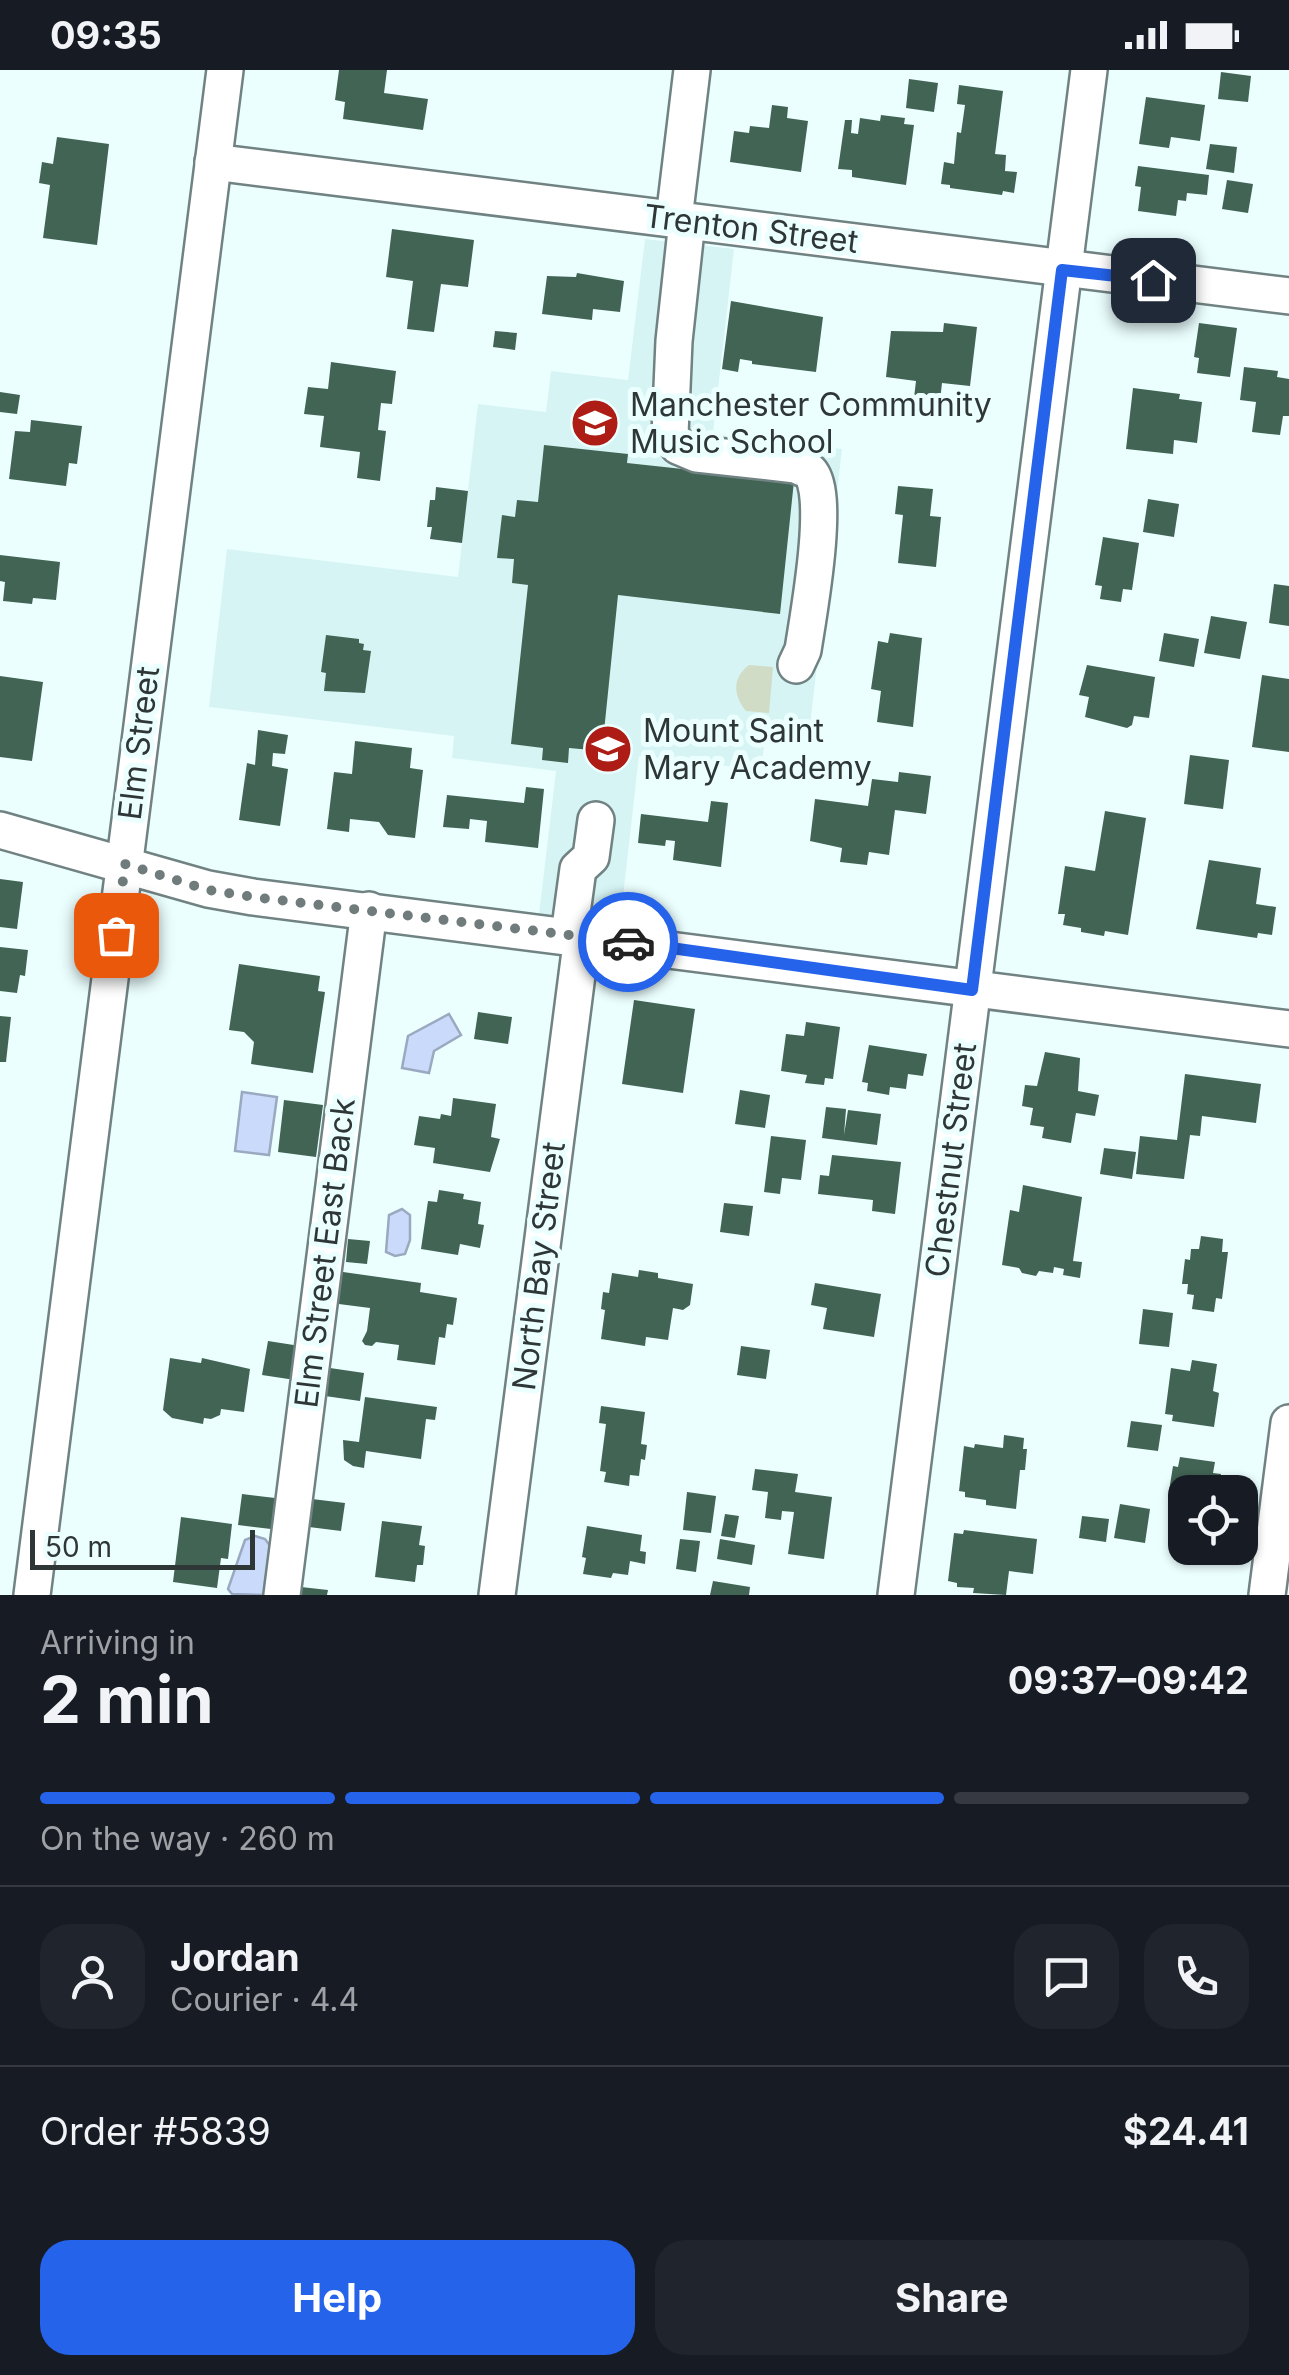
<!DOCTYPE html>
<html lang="en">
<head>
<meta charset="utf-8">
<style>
  body { margin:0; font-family:Inter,sans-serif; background:#20242c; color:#f1f3f6; height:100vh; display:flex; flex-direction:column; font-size:38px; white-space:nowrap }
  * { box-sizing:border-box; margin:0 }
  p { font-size:32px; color:#9ea1a6 }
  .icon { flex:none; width:55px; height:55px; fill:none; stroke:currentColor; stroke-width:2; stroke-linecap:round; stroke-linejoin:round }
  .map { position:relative; height:1525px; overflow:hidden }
  .sheet { display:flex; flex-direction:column; background:#171b24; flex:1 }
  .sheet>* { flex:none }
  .tools { position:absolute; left:1168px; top:1405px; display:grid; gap:20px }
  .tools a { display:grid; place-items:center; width:90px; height:90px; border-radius:20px; background:#171b24; box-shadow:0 2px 8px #0004; font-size:50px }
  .scale { position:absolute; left:30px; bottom:25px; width:225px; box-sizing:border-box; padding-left:10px; border:5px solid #2e3636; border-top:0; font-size:28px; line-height:35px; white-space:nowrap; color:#2e3636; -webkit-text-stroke:8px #ecffff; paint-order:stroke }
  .pin { position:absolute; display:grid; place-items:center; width:85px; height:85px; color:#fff; margin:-42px; border-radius:20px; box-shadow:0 5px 15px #0006 }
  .courier { position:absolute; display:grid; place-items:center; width:100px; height:100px; margin:-50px; border:8px solid #2563eb; border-radius:50%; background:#fff; color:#222; box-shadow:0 2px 12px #0007 }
  .overview em { font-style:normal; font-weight:700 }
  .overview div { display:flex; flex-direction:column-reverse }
  .overview { display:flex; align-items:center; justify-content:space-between; height:170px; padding:0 40px }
  h1 { font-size:65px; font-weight:700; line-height:75px }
  .bar { display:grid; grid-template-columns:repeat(4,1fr); gap:15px 10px; align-content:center; height:120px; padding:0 40px }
  .bar i { height:12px; border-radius:8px; background:#363941 }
  .bar .active { background:#2563eb }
  .bar p { grid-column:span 4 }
  .line { display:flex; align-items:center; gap:25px; padding:0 40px; border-top:2px solid #363941 }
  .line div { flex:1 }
  .round { display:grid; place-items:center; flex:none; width:105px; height:105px; border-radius:30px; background:#20242c }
  .cta { display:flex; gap:20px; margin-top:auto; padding:20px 40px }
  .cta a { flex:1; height:115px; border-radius:30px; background:#2563eb; color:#fff; font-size:40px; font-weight:700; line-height:115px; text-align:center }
  .cta a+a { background:#20242c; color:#f1f3f6 }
  .status { display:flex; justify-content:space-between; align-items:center; height:70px; padding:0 50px; background:#171b24; direction:ltr }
  .status svg { height:28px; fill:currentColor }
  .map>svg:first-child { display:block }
  .built { fill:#d7f4f4 }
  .green { fill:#d0dcc6 }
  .water { fill:#cadafb; stroke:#9ba9c0; stroke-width:2.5 }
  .building { fill:#416454 }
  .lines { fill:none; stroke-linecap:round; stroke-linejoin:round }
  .minor-casing { stroke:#718283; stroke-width:40 }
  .minor { stroke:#fff; stroke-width:35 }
  .done { stroke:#707c7c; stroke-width:10; stroke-dasharray:0 18 }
  .route { stroke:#2563eb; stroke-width:12 }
  .labels { text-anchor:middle; stroke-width:10; stroke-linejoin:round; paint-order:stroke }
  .street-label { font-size:32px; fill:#2e3636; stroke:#ecffff }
  .poi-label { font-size:32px; fill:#2e3636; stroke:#ecffff; text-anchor:start }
</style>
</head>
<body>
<div class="status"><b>09:35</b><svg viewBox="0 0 49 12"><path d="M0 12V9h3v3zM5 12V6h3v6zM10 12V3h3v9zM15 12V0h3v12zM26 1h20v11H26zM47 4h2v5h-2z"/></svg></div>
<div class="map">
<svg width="1289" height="1525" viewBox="0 0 1289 1525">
  <rect width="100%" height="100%" fill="#ecffff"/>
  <path class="built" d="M645,169L734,179L713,364L842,379L808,673L765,668L761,700L639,686L618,871L537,861L556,701L452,688L454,666L209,637L227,479L458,507L478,334L546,342L551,301L628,310Z"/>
  <path class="green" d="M749,595L773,597L769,643L746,641C733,625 732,608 749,595Z"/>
  <g class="water">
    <path d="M449,944L461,965L434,981L429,1003L402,998L408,966Z"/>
    <path d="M242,1022L277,1027L269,1085L235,1081Z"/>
    <path d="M402,1139L410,1145V1170L405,1184L395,1186L386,1182L389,1145Z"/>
    <path d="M255,1466L265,1469L274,1481L266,1525L232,1524L228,1519L245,1470Z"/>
  </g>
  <g class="building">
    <path d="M339,0H387L384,23L428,29L423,60L343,49L345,32L335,30Z"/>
    <path d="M1221,2L1251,6L1248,32L1218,29Z"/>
    <path d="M909,9L938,13L934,42L906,38Z"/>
    <path d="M959,15L1003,21L995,84L1006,85L1005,101L1017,102L1014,123L1003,121L1002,125L950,118V115L941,114L944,92L954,94L957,62L961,63L965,35L957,34Z"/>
    <path d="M1146,27L1205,35L1200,71L1171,67L1169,78L1139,74Z"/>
    <path d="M772,35L788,37L787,48L808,51L801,102L730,92L734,61L749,63L750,56L769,58Z"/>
    <path d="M881,45L905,48L904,54L914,55L906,115L852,107V100L838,99L845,50H852L851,63L858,64L860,48L880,51Z"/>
    <path d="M57,67L109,74L97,175L43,168L50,115L39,113L42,92L53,94Z"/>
    <path d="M1210,74L1237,77L1234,103L1206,99Z"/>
    <path d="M1138,96L1209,105L1207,125L1187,123L1186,131L1178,130L1176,146L1138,141L1141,117L1135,116Z"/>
    <path d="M1227,110L1253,114L1248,143L1222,139Z"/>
    <path d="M392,159L474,170L468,217L441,214L434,262L407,259L413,211L386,207Z"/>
    <path d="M577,203L624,211L620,242L593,239L592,250L542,244L547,206L576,207Z"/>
    <path d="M731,231L823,247L816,302L752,294V291L740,289L738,302L722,299Z"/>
    <path d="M944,253L977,257L970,316L942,313L939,340L913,336L916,311L886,307L891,261L943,262Z"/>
    <path d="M1199,253L1237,258L1230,307L1197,303L1199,288L1194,287Z"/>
    <path d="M495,261L517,263L515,280L493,277Z"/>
    <path d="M331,292L396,301L392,334L381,333L378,360L386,361L380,411L357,408L360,382L320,377L324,346L304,344L308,317L328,319Z"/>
    <path d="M1244,297L1278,301L1277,307L1289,309V346H1283L1280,365L1252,362L1256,332L1240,330Z"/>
    <path d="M1133,318L1180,324L1179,329L1202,332L1197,373L1174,370L1173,384L1126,379Z"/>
    <path d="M0,322L20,325L17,344L0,342Z"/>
    <path d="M31,350L82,356L77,394L69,393L66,416L9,409L15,361L30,362Z"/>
    <path d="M544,375L628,384L627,393L794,411L780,544L618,525L602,681L569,678L568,693L542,690L543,678L511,674L528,515L512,513L514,489L497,488L502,445L515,447L517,430L538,432Z"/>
    <path d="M898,416L933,419L930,446L941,447L936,497L898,493L903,445L895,444Z"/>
    <path d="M436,417L468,421L462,473L430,469L432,457H427L430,430H435Z"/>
    <path d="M1148,429L1179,434L1174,467L1143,462Z"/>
    <path d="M1103,467L1139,473L1132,520L1123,519L1121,532L1100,529L1102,516L1095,515Z"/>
    <path d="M0,485L60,492L56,530L33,528L32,534L3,531L5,512L0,511Z"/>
    <path d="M1274,514L1289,516V556L1269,553Z"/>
    <path d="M1211,546L1247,552L1240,589L1204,583Z"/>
    <path d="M890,563L922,568L913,657L877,652L881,621L871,619L878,571L888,573Z"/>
    <path d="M1164,563L1199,569L1194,597L1159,591Z"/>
    <path d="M326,565L359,569V573L364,574L363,580L371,581L365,623L324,621L326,603L321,602Z"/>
    <path d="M1087,595L1155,607L1149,648L1134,646L1132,655L1127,658L1085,647L1089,627L1079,625Z"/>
    <path d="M1262,605L1289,609V682L1252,677Z"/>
    <path d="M0,606L43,612L32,691L0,687Z"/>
    <path d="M258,660L288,665L285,684L273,683L272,696L288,699L280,756L239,750L247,693L255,695Z"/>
    <path d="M355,671L412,678L410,698L423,700L415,768L388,765L379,752L350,749L349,762L327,759L334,702L352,704Z"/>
    <path d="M1190,685L1229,690L1223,739L1184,734Z"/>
    <path d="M899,702L931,706L926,744L895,740L889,785L869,782L867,795L840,792L842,778L810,771L815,729L868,736L872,709L898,712Z"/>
    <path d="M526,717L544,719L538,778L485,772L487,751L470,749L469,759L443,757L447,725L524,733Z"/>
    <path d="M711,731L728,733L721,797L673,790L675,771L666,770L665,776L638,773L641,744L708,752Z"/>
    <path d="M1105,741L1146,748L1128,865L1105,861L1104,866L1081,862V858L1063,855L1065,844H1058L1065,796L1095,801Z"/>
    <path d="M1209,790L1261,798L1256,834L1276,837L1272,865L1258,863L1257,868L1196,859Z"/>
    <path d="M0,809L23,812L17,859L0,857Z"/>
    <path d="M0,877L28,880L25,906L20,905L17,923L0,921Z"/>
    <path d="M239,894L320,906L318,921L325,922L313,1003L251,994L254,972L244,962L229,960Z"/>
    <path d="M634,930L695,939L683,1023L622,1014Z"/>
    <path d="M478,942L512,947L508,974L474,969Z"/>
    <path d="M0,946L11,947L6,992H0Z"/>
    <path d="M806,952L840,957L833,1009L825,1008L824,1015L805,1013L807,1005L781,1001L786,964L804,966Z"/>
    <path d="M869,975L927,984L923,1006L908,1004L906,1019L890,1017L889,1025L867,1021L868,1013L862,1012Z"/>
    <path d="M1045,982L1080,988L1078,1021L1099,1025L1095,1046L1076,1043L1071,1073L1042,1068L1044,1057L1030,1055L1033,1038L1022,1036L1025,1015L1037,1016Z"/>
    <path d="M1185,1004L1261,1014L1256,1053L1202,1046L1200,1066L1190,1065L1184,1109L1136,1104L1140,1066L1177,1070Z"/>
    <path d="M740,1020L770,1025L765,1058L735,1054Z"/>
    <path d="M453,1028L496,1034L491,1067L500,1069L490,1102L433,1093L435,1078L414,1075L419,1046L440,1049L441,1044L451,1046Z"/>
    <path d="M284,1030L323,1035L316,1087L278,1082Z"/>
    <path d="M826,1037L846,1039L844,1065L848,1040L881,1044L877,1075L822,1068Z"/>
    <path d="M771,1066L806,1070L801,1110L782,1108L780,1124L764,1122Z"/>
    <path d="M1104,1078L1136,1082L1132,1109L1100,1104Z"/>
    <path d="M832,1085L901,1092L895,1144L872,1141L873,1130L818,1124L820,1105L829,1106Z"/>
    <path d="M1023,1115L1082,1127L1073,1191L1082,1192L1080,1208L1063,1205L1064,1199L1054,1197L1053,1203L1039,1201L1036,1206L1022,1203L1019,1198L1002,1195L1010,1140L1019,1142Z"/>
    <path d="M439,1120L464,1124L463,1129L481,1132L478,1154L484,1155L480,1178L460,1174L458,1185L421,1179L428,1131L437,1132Z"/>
    <path d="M724,1133L753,1136L749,1166L720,1162Z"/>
    <path d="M1201,1166L1223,1169L1222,1182H1228L1222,1229L1216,1228L1214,1242L1192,1239L1194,1225L1187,1224L1188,1214H1182L1185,1189L1190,1190L1191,1179H1199Z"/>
    <path d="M348,1169L370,1171L367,1194L346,1192Z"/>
    <path d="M639,1200L658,1203V1208L693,1214L690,1235L683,1240L673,1238L668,1270L646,1267L645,1276L601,1269L605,1240L601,1239L603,1222L609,1223L612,1203L638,1207Z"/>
    <path d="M336,1201L421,1213L420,1222L457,1228L453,1255L447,1254L445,1268L439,1267L435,1295L397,1290L399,1275L376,1272L372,1276L365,1275L362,1271L367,1261L370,1238L331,1233Z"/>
    <path d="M815,1213L881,1224L874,1267L823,1259L827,1238L811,1235Z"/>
    <path d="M1143,1239L1173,1243L1169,1277L1139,1274Z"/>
    <path d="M268,1271L300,1276L295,1310L262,1305Z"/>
    <path d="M741,1276L770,1280L766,1309L737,1305Z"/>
    <path d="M170,1288L201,1293L202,1288L250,1299L244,1342L221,1339L220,1345L211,1349L204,1348L203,1354L172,1348L163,1340Z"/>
    <path d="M1192,1290L1217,1294L1213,1321L1219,1323L1214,1357L1172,1351L1173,1345L1165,1344L1171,1298L1190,1301Z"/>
    <path d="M330,1298L364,1303L360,1331L325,1326Z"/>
    <path d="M365,1327L437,1337L435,1350L426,1349L421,1389L366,1381L364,1398L353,1396L344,1390L343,1370L359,1372Z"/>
    <path d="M601,1336L645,1342L641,1374L647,1375L645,1390L641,1389L639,1406L630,1405L629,1416L604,1412L606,1402L600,1401L606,1354L599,1353Z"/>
    <path d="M1131,1351L1162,1355L1158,1381L1127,1377Z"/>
    <path d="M1004,1365L1024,1368L1023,1379H1027L1025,1400H1020L1016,1439L986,1435V1430L965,1427V1422L959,1421L964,1376L974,1378L975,1374L1003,1378Z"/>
    <path d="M1180,1387L1215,1392L1213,1403L1221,1404L1218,1422H1185V1451L1171,1449L1175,1422L1169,1421L1173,1396L1178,1397Z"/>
    <path d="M755,1399L798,1404L795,1422L832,1427L824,1489L788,1484L794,1442L782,1441L781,1450L765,1448L768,1422L752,1420Z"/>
    <path d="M687,1422L716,1426L711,1463L683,1460Z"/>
    <path d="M242,1424L275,1428L271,1459L238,1455Z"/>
    <path d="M312,1429L345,1433L341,1461L309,1457Z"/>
    <path d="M1120,1434L1150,1439L1145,1473L1114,1468Z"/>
    <path d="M725,1444L739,1446L735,1468L721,1466Z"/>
    <path d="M1082,1446L1109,1449L1106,1472L1079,1468Z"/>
    <path d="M181,1447L232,1454L228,1489L221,1488L217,1518L173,1512Z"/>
    <path d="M382,1451L422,1456L419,1475L425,1476L423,1495H417L415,1512L375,1507Z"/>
    <path d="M587,1456L642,1465L640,1481L646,1482L645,1494L630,1491L628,1505L613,1503L611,1508L583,1504L586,1488L582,1487Z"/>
    <path d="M964,1460L1037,1469L1033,1504L1009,1501L1006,1525L973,1523L974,1518L957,1517V1513L948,1511L954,1463L963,1464Z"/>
    <path d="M680,1469L700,1471L696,1502L676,1499Z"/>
    <path d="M720,1469L755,1475L752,1495L717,1489Z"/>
    <path d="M713,1511L750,1517L749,1525H710Z"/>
    <path d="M292,1516L328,1520L327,1525H291Z"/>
  </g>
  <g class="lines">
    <g class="minor-casing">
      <g id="minor">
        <path d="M213,92L1289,226"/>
        <path d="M674,149L692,0"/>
        <path d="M687,151L674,271L670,364L678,376L697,384L796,395C797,396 810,401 810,402C831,424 808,547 803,580L796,595"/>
        <path d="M0,760L208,819L253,827L1289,959"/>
        <path d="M569,865L578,799L591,787L596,750"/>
        <path d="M32,1525L225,0"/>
        <path d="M282,1525L369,840"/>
        <path d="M497,1525L582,866"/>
        <path d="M896,1525L1089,0"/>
        <path d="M1267,1525L1289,1353"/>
      </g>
    </g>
    <use href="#minor" class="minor"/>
  </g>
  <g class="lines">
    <path class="done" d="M116,865L125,794L208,820L253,827L628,872"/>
    <path class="route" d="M628,872L972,920L1062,200L1153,210"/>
  </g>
  <defs>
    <g id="school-disc" transform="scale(2.5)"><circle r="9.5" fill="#ae1d15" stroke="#ecffff"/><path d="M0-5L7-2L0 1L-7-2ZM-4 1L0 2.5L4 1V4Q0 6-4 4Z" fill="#fff"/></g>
  </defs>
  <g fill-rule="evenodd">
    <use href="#school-disc" x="595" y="353"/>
    <use href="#school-disc" x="608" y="679"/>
  </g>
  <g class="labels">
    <g class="street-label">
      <text transform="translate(751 159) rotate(7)" y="11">Trenton Street</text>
      <text transform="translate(139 673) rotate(-83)" y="11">Elm Street</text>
      <text transform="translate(951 1090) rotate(-83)" y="11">Chestnut Street</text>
      <text transform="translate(325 1183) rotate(-83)" y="11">Elm Street East Back</text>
      <text transform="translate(539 1196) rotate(-83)" y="11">North Bay Street</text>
    </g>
    <g class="poi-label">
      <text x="630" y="346">Manchester Community<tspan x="630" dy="37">Music School</tspan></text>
      <text x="643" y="672">Mount Saint<tspan x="643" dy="37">Mary Academy</tspan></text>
    </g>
  </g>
</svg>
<div class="tools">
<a><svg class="icon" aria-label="locate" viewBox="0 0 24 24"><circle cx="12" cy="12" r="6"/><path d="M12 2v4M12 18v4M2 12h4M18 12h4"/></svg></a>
</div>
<div class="scale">50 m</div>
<div class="pin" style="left:116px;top:865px;background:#ea580c"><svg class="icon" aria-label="bag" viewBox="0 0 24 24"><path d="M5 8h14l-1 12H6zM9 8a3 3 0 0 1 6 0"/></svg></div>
<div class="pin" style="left:1153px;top:210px;background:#1f2937"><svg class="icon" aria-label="home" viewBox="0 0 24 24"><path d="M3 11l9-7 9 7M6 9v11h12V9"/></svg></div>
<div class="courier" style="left:628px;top:872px"><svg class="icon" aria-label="car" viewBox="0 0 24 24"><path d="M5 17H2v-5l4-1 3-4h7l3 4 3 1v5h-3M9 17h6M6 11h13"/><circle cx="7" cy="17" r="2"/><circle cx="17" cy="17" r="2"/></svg></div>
</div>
<section class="sheet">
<div class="overview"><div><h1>2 min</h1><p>Arriving in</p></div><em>09:37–09:42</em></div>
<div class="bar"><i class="active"></i><i class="active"></i><i class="active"></i><i></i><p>On the way · 260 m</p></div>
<div class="line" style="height:180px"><a class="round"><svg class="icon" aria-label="person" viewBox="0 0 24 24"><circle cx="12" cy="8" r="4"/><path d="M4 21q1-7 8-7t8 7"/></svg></a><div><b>Jordan</b><p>Courier · 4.4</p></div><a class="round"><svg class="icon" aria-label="chat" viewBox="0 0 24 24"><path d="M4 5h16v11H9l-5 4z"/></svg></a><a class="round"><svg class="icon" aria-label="phone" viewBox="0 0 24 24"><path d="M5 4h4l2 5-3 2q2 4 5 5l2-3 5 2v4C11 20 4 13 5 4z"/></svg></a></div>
<div class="line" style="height:130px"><div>Order #5839</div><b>$24.41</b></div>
<div class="cta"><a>Help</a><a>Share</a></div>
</section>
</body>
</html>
